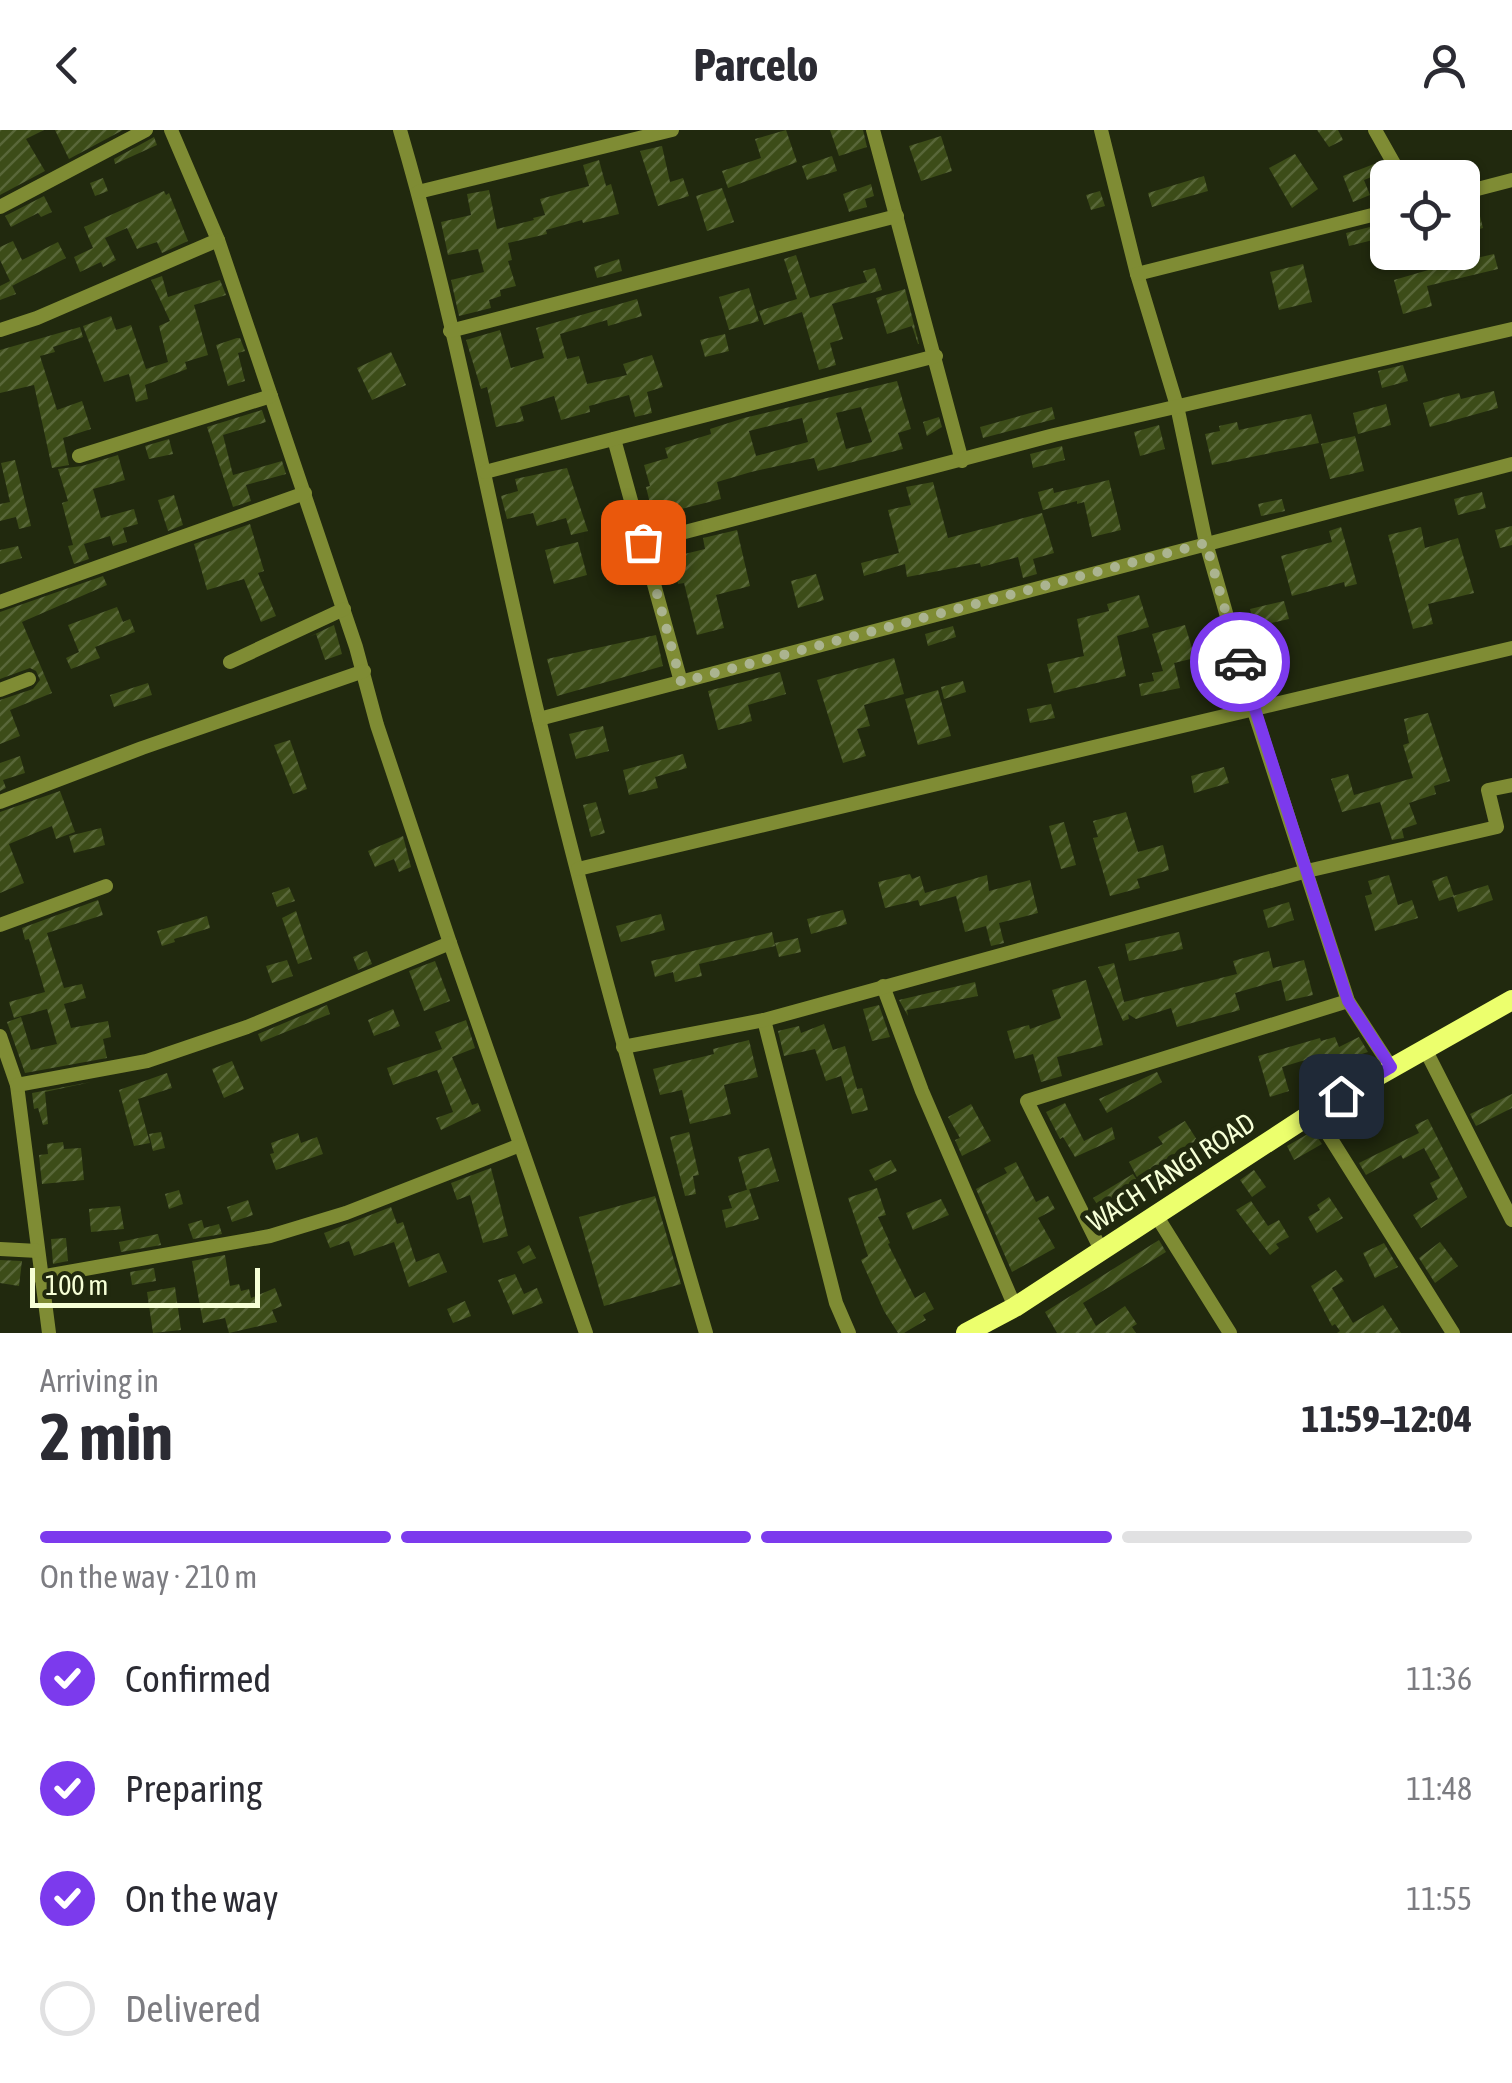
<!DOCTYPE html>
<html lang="en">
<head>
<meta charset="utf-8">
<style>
  body { margin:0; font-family:"Asap Condensed",sans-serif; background:#f7f7f7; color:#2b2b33; height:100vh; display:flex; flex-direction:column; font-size:38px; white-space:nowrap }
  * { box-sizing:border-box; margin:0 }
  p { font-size:32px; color:#7c7c81 }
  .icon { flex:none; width:55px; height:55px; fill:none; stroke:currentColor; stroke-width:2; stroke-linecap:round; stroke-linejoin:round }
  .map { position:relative; height:1203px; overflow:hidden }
  .panel { display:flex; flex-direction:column; background:#fff; flex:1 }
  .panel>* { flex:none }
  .fabs { position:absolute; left:1370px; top:30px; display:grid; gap:20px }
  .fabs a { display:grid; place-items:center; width:110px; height:110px; border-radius:15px; background:#fff; box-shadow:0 2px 8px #0004; font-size:50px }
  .scale { position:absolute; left:30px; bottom:25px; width:230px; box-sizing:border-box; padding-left:10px; border:5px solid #f6ffd6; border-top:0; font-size:28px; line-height:35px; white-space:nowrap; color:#f6ffd6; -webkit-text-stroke:8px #21290e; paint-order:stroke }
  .pin { position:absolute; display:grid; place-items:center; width:85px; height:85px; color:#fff; margin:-42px; border-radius:20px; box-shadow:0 5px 15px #0006 }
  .courier { position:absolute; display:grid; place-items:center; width:100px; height:100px; margin:-50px; border:8px solid #7c3aed; border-radius:50%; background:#fff; color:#222; box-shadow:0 2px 12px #0007 }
  .head em { font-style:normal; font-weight:700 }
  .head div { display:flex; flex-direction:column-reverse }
  .head { display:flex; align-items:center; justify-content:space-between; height:170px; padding:0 40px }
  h1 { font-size:65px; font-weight:700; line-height:75px }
  .bar { display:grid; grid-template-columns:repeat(4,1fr); gap:15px 10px; align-content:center; height:120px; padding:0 40px }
  .bar i { height:12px; border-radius:8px; background:#e1e1e2 }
  .bar .on { background:#7c3aed }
  .bar p { grid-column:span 4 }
  ol { padding:0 40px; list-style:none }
  li { display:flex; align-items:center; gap:30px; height:110px }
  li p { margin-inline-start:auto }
  li .icon { padding:10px; border-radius:50%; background:#7c3aed; color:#fff; stroke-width:4 }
  li:last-child { color:#7c7c81 }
  li i { width:55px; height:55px; border:5px solid #e1e1e2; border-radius:50% }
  header { display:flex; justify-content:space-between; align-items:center; height:130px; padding:0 40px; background:#fff; font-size:45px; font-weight:700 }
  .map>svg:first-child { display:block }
  .building { fill:url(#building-hatch); fill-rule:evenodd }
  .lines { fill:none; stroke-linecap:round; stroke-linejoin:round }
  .street { stroke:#7f8c34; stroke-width:14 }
  .secondary { stroke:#ecff6d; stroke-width:20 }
  .done { stroke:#abb490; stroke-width:10; stroke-dasharray:0 18 }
  .route { stroke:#7c3aed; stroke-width:12 }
  .labels { text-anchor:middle; stroke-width:10; stroke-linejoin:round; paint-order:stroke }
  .street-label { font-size:28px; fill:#f6ffd6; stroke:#21290e }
</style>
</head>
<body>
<header><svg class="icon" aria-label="back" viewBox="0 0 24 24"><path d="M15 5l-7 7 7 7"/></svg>Parcelo<svg class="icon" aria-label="person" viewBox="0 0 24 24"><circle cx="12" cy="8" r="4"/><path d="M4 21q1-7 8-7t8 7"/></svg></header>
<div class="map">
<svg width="1512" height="1203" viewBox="0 0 1512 1203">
  <defs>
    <pattern id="building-hatch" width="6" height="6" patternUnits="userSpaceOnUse" patternTransform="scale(2.5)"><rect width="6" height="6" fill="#3c4c18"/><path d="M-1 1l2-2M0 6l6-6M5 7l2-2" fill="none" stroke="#596739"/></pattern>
  </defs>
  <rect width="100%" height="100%" fill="#21290e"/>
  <g class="building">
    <path d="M0,0H44L26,9L45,41L0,65Z"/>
    <path d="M55,0H123L69,29Z"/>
    <path d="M786,0L797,32L728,58L722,41L761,28L755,9Z"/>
    <path d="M830,0H863L867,17L839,26Z"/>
    <path d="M1317,0H1338L1343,10L1329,17Z"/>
    <path d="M941,6L952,41L921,51L909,16Z"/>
    <path d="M154,7L157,15L115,34L114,29Z"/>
    <path d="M662,16L670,52L683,48L689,66L658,76L640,21Z"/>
    <path d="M1295,24L1318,59L1292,78L1269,38Z"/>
    <path d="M832,26L837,41L807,50L802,36Z"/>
    <path d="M599,30L606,56L611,54L619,84L583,93L582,90L546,100L547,104L508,113L512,130L508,131L516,156L500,160L501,166L489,170L491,178L459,186L451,150L484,142L478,119L448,125L441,92L471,85L467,64L489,60L497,99L534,90L533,88L545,85L540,69L589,56L583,35Z"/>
    <path d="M1374,34L1379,44L1364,50L1370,65L1353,72L1343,46Z"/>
    <path d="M1204,46L1208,61L1152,77L1148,63Z"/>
    <path d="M103,48L108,61L95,66L90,53Z"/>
    <path d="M871,54L874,66L865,69L867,77L849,82L843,64Z"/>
    <path d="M722,58L734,92L707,101L696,66Z"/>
    <path d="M164,61L166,65L169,63L188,111L162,123L157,112L137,119L127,98L105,108L116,130L103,137L101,132L80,142L74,127L93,118L84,97Z"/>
    <path d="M1100,61L1105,76L1091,80L1086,65Z"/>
    <path d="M44,66L52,82L41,87L38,83L11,97L5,86Z"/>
    <path d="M1476,70L1483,98L1462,104V74Z"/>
    <path d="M1374,96L1377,109L1349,116L1346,103Z"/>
    <path d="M13,111L22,130L58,112L66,128L12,156L11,153L16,164L0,170V156L10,151L0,130V117Z"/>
    <path d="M1439,122H1457L1459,132L1494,124L1498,139L1427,156L1432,176L1403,184L1394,150L1442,136Z"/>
    <path d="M796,125L810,168L867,152L863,141L875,138L882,160L832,174L843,209L830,213L836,235L819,240L802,182L764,195L759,181L797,169L784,129Z"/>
    <path d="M619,129L622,141L597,148L594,137Z"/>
    <path d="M1303,134L1312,172L1279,180L1270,142Z"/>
    <path d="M162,146L168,167L220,150L226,165L194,175L208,225L185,232L187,239L145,255L148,269L136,272L129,244L104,252L83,196L111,186L116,200L131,195L146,239L168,232L159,196L170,191L151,150Z"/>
    <path d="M749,158L759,191L729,200L719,167Z"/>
    <path d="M905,159L919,214H918L912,196L887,204L876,168Z"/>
    <path d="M637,169L642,186L608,196L607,190L560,204L567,229L579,226L587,254L627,245L623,234L652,225L663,257L647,262L652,283L635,287L629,265L589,276L590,282L561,290L554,266L520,277L524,291L496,297L487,257L481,259L466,210L500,200L511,238L544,228L536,198Z"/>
    <path d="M80,197L83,207L53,217L55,222L40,226L57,280L82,271L91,299L63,308L69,335L52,338L34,255L0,263V220Z"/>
    <path d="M725,204L729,221L705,227L700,210Z"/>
    <path d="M237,208H240L245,221L238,223L245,251L228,256L216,215Z"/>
    <path d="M391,222L406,255L372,270L357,238Z"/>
    <path d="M1403,235L1408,251L1382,258L1378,241Z"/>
    <path d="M897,251L911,299L898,303L903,319L818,341L814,328L751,342L717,352L721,369L653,386L646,357L650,356L644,335L668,328L665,318L711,304L710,299L744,288ZM861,277L872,312L846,319L836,283ZM802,288L808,312L756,326L749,301Z"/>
    <path d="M1494,261L1498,278L1430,297L1423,273L1459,263L1461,269Z"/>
    <path d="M1386,274L1391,295L1358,304L1353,283Z"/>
    <path d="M1052,277L1055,289L983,308L980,297Z"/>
    <path d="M262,280L266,292L223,305L233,345L282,331L286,344L246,355L251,371L233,377L207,297Z"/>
    <path d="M1311,284L1319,313L1212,335L1205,304L1220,301L1219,296L1237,292L1239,300Z"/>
    <path d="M939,287L942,297L927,306L923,292Z"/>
    <path d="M1159,295L1165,319L1140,326L1134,302Z"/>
    <path d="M1355,306L1364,341L1330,349L1321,314Z"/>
    <path d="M169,309L173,324L149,329L145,316Z"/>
    <path d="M1062,316L1065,330L1033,338L1030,324Z"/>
    <path d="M118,325L125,350L93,359L101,388L134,379L138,394L123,398L127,412L113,416L110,406L84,414L89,429L74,434L68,416L73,415L62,373L68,371L58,339L82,336Z"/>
    <path d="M15,330L31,396L19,399L16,387L0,391V374L10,372L1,333Z"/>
    <path d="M567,338L588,401L571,405L566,388L537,396L533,383L507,389L501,366L518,361L515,349Z"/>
    <path d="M1109,350L1121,400L1092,407L1084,372L1077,374V371L1043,380L1038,362L1053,358L1054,363Z"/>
    <path d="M933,352L948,408L1042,383L1054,423L1033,429L1037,444L1023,448L1018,427L981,437L980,433L907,447L905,434L864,446L861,433L899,423L888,380L911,375L906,357Z"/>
    <path d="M1482,362L1486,378L1458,385L1454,369Z"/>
    <path d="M174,365L183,395L168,401L158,370Z"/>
    <path d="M1282,369L1285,381L1261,386L1258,374Z"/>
    <path d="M250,394L264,441L258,443L276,486L261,492L244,449L207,460L194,414Z"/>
    <path d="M1512,396V415L1500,418L1495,400Z"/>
    <path d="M1341,397L1357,454L1345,457L1344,452L1292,466L1281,426L1332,412L1329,401Z"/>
    <path d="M1421,397L1425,418L1458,408L1474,463L1428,474L1433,494L1413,499L1388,405Z"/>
    <path d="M737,400L750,456L716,465L724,498L697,505L684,453L678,454L672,427L705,419L703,408Z"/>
    <path d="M578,412L587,445L554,454L545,420Z"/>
    <path d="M18,416L22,428L0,434V420Z"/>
    <path d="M816,444L824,470L798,478L791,451Z"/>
    <path d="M103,446L107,455L22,492L52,563L10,580L20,606L0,614V570L33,559L40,550L36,541L30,538L0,549V482Z"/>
    <path d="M1139,465L1149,497L1117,506L1126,546L1054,563L1047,534L1084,526L1077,489L1109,481L1107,474Z"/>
    <path d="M1284,471L1289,489L1254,497L1250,479Z"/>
    <path d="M117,477L123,492L130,489L135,502L95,517L100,528L71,539L66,528L79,522L68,495Z"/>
    <path d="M334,495L342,524L325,530L316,504L309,507Z"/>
    <path d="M1185,495L1195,528L1174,533L1180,558L1141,566L1139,554L1154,551L1152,543L1163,541L1152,504Z"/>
    <path d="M953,496L956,507L928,516L925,504Z"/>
    <path d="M656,505L663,536L557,566L547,529Z"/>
    <path d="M894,528L904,564L864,575L870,596L857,599L866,626L843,633L817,550Z"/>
    <path d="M780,542L786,564L748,575L752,591L718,600L708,561Z"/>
    <path d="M963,551L966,562L944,569L941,557Z"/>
    <path d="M148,553L152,565L114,577L110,565Z"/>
    <path d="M938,560L951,606L918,615L905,569Z"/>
    <path d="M1051,574L1055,588L1030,593L1027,579Z"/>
    <path d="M1428,583L1450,651L1434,656L1436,664L1409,673L1417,694L1402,699L1404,708L1392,710L1380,672L1342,682L1331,649L1348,644L1354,665L1413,648L1403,615L1409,613L1404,589Z"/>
    <path d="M603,596L609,621L576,629L569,604Z"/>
    <path d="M290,610L307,659L293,664L274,615Z"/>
    <path d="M683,624L687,638L655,647L658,658L629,665L623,640Z"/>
    <path d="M20,626L25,643L3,650L6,658L0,661V633Z"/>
    <path d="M1224,637L1229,653L1194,663L1191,646Z"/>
    <path d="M60,661L75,702L56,709L52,696L9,714L24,753L0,763V682Z"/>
    <path d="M596,672L605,703L591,707L583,675Z"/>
    <path d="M1126,682L1138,722L1163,715L1169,740L1137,749L1140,758L1110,766L1093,708L1098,707L1093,691Z"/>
    <path d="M1064,692L1076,735L1061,739L1049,696Z"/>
    <path d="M101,698L105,715L74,723L69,706Z"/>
    <path d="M403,706L411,737L399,742L394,729L375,737L368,721Z"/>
    <path d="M910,744L912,749L920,746L925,763L987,745L989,761L1030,750L1038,783L999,793L1004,813L991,816L986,796L965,802L956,766L920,776L918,770L885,778L878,752Z"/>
    <path d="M1389,745L1398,775L1412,770L1418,788L1375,801L1365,766L1372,764L1368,751Z"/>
    <path d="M1447,746L1454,766L1439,771L1432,751Z"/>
    <path d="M1488,755L1493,770L1458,782L1453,766Z"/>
    <path d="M289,757L295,771L277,777L272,763Z"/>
    <path d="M98,770L103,785L47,803L64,858L82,854L86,868L64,874L71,898L108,891L111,907L103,909L107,928L25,943L7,892L21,887L31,920L57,914L47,879L14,888L9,872L45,862L29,809L25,810L22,798Z"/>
    <path d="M1289,772L1294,790L1268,798L1263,780Z"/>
    <path d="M843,780L847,794L811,804L807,789Z"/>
    <path d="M296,781L312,829L298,834L282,788Z"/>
    <path d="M661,784L665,800L621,812L616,796Z"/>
    <path d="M207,786L210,798L174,809L175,812L162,816L157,801Z"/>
    <path d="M772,802L775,816L699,834L702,846L675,852L673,842L655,847L651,831Z"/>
    <path d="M1179,802L1183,819L1129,831L1125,814Z"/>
    <path d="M798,808L801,822L779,827L775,813Z"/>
    <path d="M367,821L372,834L358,840L353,827Z"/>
    <path d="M1269,821L1273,838L1304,830L1313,865L1286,871L1281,850L1235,863L1240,880L1177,897L1171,878L1136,889L1128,884L1129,889L1123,891L1098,837L1114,833L1124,872L1237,844L1233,831Z"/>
    <path d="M287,830L293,846L272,853L266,836Z"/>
    <path d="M435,831L450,871L424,881L409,841Z"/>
    <path d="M1086,850L1103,915L1057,927L1062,946L1041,952L1033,924L1015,929L1007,901L1029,895L1030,899L1061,888L1052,860Z"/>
    <path d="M975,852L978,866L907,880L908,886L899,870Z"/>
    <path d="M327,875L330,884L261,912L258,904Z"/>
    <path d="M879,875L890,907L872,911L863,879Z"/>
    <path d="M393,879L400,896L374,906L368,890Z"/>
    <path d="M466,890L475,918L452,927L472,975L478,973L481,981L441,1000L436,988L453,982L437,940L393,955L387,938L442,919L435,902Z"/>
    <path d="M824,894L833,920L845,916L857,959L862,958L868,980L852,984L841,946L826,951L815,919L784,926L778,901L799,896L801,903Z"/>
    <path d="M1335,907L1339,917L1359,907L1368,922L1319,938L1315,927L1282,937L1289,961L1270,967L1258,926L1320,908L1321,911Z"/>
    <path d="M749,910L758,947L724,955L731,984L690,994L682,960L660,965L653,939L714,924L713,919Z"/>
    <path d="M232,931L244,959L224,968L212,939Z"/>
    <path d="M1157,942L1162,952L1107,983L1099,969Z"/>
    <path d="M167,943L172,958L138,969L150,1013L134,1016L119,960Z"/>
    <path d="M91,952L45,962L48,994L43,995L38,978L34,979L32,963Z"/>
    <path d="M1512,964V978L1476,996L1470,984Z"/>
    <path d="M1365,969L1376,985L1342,1007L1331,988Z"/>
    <path d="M1065,973L1084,1011L1112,997L1115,1009L1075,1027L1063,1007L1060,1009L1046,982Z"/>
    <path d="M971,974L991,1011L962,1026L955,1010L960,1008L948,987Z"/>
    <path d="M1428,989L1467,1067L1421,1098L1413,1085L1438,1069L1430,1053L1440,1048L1424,1018L1403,1029L1401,1025L1366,1045L1359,1033L1419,1003L1415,995Z"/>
    <path d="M1185,991L1197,1010L1163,1031L1166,1039L1140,1053L1129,1032L1163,1014L1158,1007Z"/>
    <path d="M1313,1001L1322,1014L1294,1030L1287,1016Z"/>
    <path d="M161,1002L165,1018L153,1021L149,1004Z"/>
    <path d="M689,1002L699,1045L693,1046L696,1064L685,1066L670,1007Z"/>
    <path d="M298,1003L301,1013L317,1007L323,1024L276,1040L270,1024L274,1023L271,1013Z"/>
    <path d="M63,1012L64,1019L81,1018L84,1050L42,1054L39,1025L48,1024L47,1014Z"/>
    <path d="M769,1018L779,1051L747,1060L738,1027Z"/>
    <path d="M891,1030L897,1041L875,1051L869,1040Z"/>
    <path d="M1016,1032L1036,1072L1048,1066L1055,1079L1038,1088L1055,1118L1012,1142L976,1059L1007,1043L1004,1038Z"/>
    <path d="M491,1038L508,1106L483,1113L470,1065L457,1070L451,1053Z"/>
    <path d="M1254,1040L1266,1057L1252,1067L1240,1050Z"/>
    <path d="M1133,1044L1140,1055L1100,1079L1093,1068Z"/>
    <path d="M877,1058L886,1085L878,1087L890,1113L888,1114L915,1168L925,1162L934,1179L923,1185L926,1190L904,1203H898L884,1181L861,1130L868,1126L848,1068Z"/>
    <path d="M749,1059L759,1089L726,1098L722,1080L732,1078L728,1066Z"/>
    <path d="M179,1060L183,1074L169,1079L165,1064Z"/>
    <path d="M655,1066L681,1154L604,1176L579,1087Z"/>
    <path d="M1329,1067L1343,1088L1317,1103L1308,1087L1320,1080L1317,1075Z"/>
    <path d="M941,1069L949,1085L913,1100L906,1083Z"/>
    <path d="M248,1070L253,1085L232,1092L227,1077Z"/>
    <path d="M1251,1071L1268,1096L1279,1090L1289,1107L1276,1114L1279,1118L1270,1125L1236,1080Z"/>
    <path d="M120,1076L124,1099L91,1102L89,1079Z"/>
    <path d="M391,1077L397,1094L403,1092L416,1132L439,1123L447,1142L409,1157L394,1112L354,1126L349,1111L330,1118L324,1103Z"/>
    <path d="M202,1090L204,1098L219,1094L222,1104L193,1109L188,1094Z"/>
    <path d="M158,1104L161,1115L121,1122L119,1112Z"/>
    <path d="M66,1108L68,1131L53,1134L51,1109Z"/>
    <path d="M1159,1110L1166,1122L1083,1173L1096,1196L1125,1176L1137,1194L1132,1197L1136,1203H1057L1045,1182Z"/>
    <path d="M1440,1112L1458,1136L1435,1153L1419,1128Z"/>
    <path d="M1384,1113L1398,1137L1375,1148L1363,1123Z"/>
    <path d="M529,1115L536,1128L523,1134L517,1122Z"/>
    <path d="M225,1125L230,1156L239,1154L241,1161L249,1159L251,1168L275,1158L282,1176L272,1180L277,1192L229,1203L225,1188L203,1193L192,1131Z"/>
    <path d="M0,1130L22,1131L19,1156L0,1153Z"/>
    <path d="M154,1138L156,1151L132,1155L130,1142Z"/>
    <path d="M1336,1140L1344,1151L1332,1158L1353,1193L1383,1175L1401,1203H1337L1340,1201L1335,1194L1332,1196L1311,1156Z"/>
    <path d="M515,1144L524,1164L537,1158L543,1173L513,1185L498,1150Z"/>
    <path d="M175,1157L181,1200L153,1203L147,1162Z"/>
    <path d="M465,1171L471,1186L453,1193L447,1179Z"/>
  </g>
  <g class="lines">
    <g class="street">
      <path d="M171,0L218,110L356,517L377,595L450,813L586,1203"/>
      <path d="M400,0C457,194 492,393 539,589C589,796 646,1000 706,1203"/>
      <path d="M873,0L962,331"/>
      <path d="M1101,0L1137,144L1177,276L1206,413L1254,581L1348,871L1391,937"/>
      <path d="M1375,0L1402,48"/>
      <path d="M418,62L672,0"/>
      <path d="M1462,63L1512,50"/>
      <path d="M0,77L146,0"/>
      <path d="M1137,144L1388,81"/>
      <path d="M0,200L37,188L218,110"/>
      <path d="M450,201L897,86"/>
      <path d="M614,309L681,552"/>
      <path d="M79,326L271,266"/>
      <path d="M485,342L936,226"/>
      <path d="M643,413L1054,305L1512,199"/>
      <path d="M0,472L305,363"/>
      <path d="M230,532L344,479"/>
      <path d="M0,560L29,549"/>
      <path d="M539,589L1512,334"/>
      <path d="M0,672L142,618L364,541"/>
      <path d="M578,739L1512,518"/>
      <path d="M0,795L106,756"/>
      <path d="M883,856L922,961L1015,1177"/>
      <path d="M764,890L836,1173L849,1203"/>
      <path d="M0,906L17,955L49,1203"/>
      <path d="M623,917L764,890L1307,741L1497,697L1488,660L1512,655"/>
      <path d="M1425,919L1512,1090"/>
      <path d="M17,955L147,931L247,897L450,813"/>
      <path d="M1314,982L1453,1203"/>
      <path d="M1156,1085L1230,1203"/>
      <path d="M0,1119L38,1121"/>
      <path d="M1101,1120L1027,971L1348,871"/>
      <path d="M40,1147L270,1106L346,1083L520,1015"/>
    </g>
    <path class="secondary" d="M966,1203L1015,1177L1314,982L1512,870"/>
  </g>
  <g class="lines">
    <path class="done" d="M643,412L681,552L1206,413L1240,532"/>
    <path class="route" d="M1240,532L1348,871L1391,937L1341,966"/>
  </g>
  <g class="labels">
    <g class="street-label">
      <text transform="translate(1171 1042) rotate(-33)" y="10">WACH TANGI ROAD</text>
    </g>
  </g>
</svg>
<div class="fabs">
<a><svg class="icon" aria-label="locate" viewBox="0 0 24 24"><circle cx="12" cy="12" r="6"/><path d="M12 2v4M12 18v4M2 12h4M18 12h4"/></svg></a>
</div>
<div class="scale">100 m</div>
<div class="pin" style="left:643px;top:412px;background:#ea580c"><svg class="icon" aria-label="bag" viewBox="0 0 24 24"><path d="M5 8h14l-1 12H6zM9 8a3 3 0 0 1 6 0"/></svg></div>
<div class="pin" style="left:1341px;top:966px;background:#1f2937"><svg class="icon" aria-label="home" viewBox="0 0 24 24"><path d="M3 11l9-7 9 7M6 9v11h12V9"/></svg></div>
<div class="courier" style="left:1240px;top:532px"><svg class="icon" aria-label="car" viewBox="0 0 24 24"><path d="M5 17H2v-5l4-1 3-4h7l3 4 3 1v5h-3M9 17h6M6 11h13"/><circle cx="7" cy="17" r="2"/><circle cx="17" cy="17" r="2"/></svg></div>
</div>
<section class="panel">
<div class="head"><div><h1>2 min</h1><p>Arriving in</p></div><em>11:59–12:04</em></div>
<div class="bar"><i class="on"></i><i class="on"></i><i class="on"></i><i></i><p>On the way · 210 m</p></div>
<ol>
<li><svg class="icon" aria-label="check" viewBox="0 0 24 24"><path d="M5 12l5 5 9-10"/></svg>Confirmed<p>11:36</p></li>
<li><svg class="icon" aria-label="check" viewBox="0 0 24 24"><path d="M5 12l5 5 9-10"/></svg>Preparing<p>11:48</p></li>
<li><svg class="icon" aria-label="check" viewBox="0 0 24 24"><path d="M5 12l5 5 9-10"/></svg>On the way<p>11:55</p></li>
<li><i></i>Delivered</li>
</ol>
</section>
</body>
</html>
